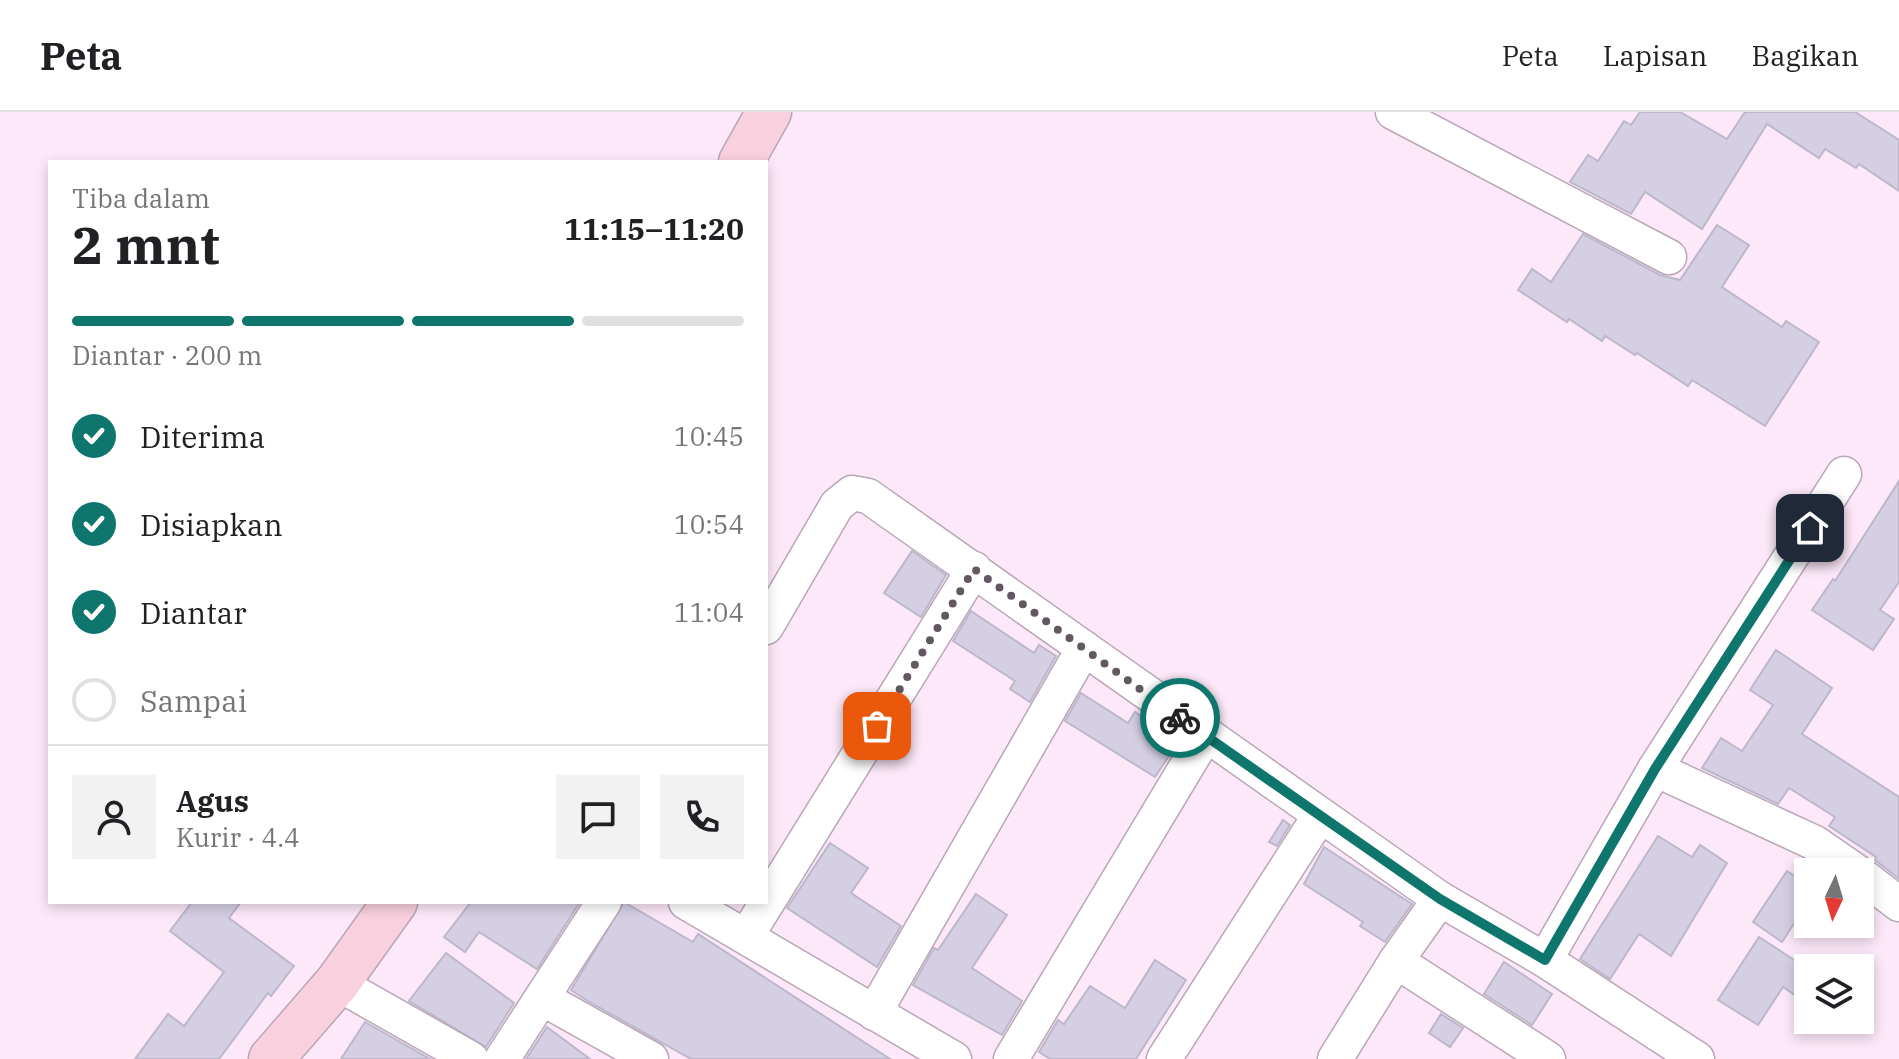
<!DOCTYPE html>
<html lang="id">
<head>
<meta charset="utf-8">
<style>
  body { margin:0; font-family:"IBM Plex Serif",serif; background:#f2f2f2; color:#202124; height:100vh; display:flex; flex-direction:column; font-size:30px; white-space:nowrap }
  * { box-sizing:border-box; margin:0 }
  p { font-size:26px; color:#757577 }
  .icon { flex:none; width:44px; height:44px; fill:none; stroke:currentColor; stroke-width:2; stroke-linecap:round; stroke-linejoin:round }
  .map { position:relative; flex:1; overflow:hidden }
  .details { position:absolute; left:48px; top:48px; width:720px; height:744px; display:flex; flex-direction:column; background:#fff; border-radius:0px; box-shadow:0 4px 12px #0003 }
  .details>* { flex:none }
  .needle { width:52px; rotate:184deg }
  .controls { position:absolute; left:1794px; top:746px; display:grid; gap:16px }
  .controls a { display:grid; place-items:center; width:80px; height:80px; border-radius:0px; background:#fff; box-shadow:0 4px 12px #0003; font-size:40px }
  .pin { position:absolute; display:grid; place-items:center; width:68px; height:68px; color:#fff; margin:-34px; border-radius:16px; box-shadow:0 4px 12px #0006 }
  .courier { position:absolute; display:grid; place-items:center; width:80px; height:80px; margin:-40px; border:6px solid #0f766e; border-radius:50%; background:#fff; color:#222; box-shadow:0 2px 10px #0007 }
  .headline em { font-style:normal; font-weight:700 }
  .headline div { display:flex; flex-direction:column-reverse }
  .headline { display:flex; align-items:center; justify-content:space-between; height:136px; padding:0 24px }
  h1 { font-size:52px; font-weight:700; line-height:60px }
  .bar { display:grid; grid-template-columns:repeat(4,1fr); gap:12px 8px; align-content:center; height:96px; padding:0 24px }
  .bar i { height:10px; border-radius:6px; background:#e0e0e0 }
  .bar .current { background:#0f766e }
  .bar p { grid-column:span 4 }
  .line { display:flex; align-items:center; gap:20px; padding:0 24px; border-top:2px solid #e0e0e0 }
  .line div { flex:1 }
  .round { display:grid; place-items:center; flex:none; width:84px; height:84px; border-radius:0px; background:#f2f2f2 }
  ol { padding:0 24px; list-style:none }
  li { display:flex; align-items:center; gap:24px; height:88px }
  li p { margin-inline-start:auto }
  li .icon { padding:8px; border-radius:50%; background:#0f766e; color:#fff; stroke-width:4 }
  li:last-child { color:#757577 }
  li i { width:44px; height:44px; border:4px solid #e0e0e0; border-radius:50% }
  header { display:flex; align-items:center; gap:48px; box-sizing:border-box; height:112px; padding:0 40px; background:#fff; border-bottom:2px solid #e0e0e0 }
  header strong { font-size:38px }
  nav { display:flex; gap:44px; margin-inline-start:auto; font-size:28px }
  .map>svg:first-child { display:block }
  .building { fill:#d5cfe4; stroke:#bdb7cc; stroke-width:2 }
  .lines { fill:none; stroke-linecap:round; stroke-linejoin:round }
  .minor-casing { stroke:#b9a7b6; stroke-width:37 }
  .secondary-casing { stroke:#b9a7b6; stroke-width:47 }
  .minor { stroke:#fff; stroke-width:34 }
  .secondary { stroke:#f9d0dd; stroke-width:44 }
  .done { stroke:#635861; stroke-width:8; stroke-dasharray:0 14.4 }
  .route { stroke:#0f766e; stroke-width:10 }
</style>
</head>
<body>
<header>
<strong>Peta</strong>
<nav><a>Peta</a><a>Lapisan</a><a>Bagikan</a></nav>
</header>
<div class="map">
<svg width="1899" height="947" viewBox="0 0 1899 947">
  <rect width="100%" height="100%" fill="#fce8f8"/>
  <g class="building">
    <path d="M1640,0H1680L1727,27L1745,0H1855L1899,28V79L1859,52L1856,56L1825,37L1819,46L1767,12L1702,117L1645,80L1631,102L1570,70L1588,43L1598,49L1624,9L1631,13Z"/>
    <path d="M1717,113L1749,133L1722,175L1782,215L1786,209L1819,230L1765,314L1692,268L1688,274L1637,241L1635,243L1605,224L1602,229L1569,207L1567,210L1518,178L1532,157L1551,170L1583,122L1660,163L1680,168Z"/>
    <path d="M1899,369V470L1880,498L1894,507L1873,538L1812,498L1833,467L1835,469Z"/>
    <path d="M912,439L946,463L921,505L884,481Z"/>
    <path d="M971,499L1034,541L1039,533L1056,544L1030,590L1010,577L1015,569L953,529Z"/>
    <path d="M1776,538L1832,576L1802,622L1899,685V767L1875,748L1876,745L1829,714L1835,705L1789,676L1778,692L1702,656L1721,626L1742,639L1773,593L1750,578Z"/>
    <path d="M1081,581L1128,611L1135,600L1179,629L1155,665L1065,609Z"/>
    <path d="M1283,708L1290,713L1277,734L1269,730Z"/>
    <path d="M1658,724L1692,745L1700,733L1727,751L1671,844L1639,822L1610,867L1580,847Z"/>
    <path d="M830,731L868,756L851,781L901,814L877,855L787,796Z"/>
    <path d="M1324,735L1412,792L1385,830L1360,814L1363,810L1304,772Z"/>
    <path d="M1787,759L1808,773V790L1782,830L1753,810Z"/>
    <path d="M976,782L1007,803L972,856L1022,889L1002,923L913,873L934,836L938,838Z"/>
    <path d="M192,790H241L229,806L294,854L271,884L268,881L219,947H135L168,902L184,914L224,860L170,819Z"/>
    <path d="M471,790H580L537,857L479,820L465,840L444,825Z"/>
    <path d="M624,790L693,830L698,822L890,947H691L586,888L571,878Z"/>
    <path d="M1759,825L1808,857V892L1783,875L1758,913L1718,888Z"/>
    <path d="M446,841L514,891L486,935L409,889Z"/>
    <path d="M1155,848L1186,868L1136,947H1050L1039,940L1058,908L1064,912L1090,874L1125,896Z"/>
    <path d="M1504,850L1552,882L1532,913L1484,882Z"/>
    <path d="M1441,902L1463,916L1450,935L1429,921Z"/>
    <path d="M365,910L430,947H341Z"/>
    <path d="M547,915L590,947H526Z"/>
  </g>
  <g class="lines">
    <g class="minor-casing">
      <g id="minor">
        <path d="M1393,0L1669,145"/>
        <path d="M766,515L837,393L852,381L868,384L1440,787L1545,848L1697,947"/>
        <path d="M1655,657L1815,731L1857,760"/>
        <path d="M1860,762L1899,792"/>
        <path d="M686,790L954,947"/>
        <path d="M747,823L974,457"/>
        <path d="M1545,848L1655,657L1844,362"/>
        <path d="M1396,849L1548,947"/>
        <path d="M337,871L471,947"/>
        <path d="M542,886L651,947"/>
        <path d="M874,901L1084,536"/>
        <path d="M502,947L604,790"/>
        <path d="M1011,947L1205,624"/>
        <path d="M1164,947L1319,705"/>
        <path d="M1335,947L1396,849L1440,787"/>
      </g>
    </g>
    <g class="secondary-casing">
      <g id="secondary">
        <path d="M741,50L769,0"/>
        <path d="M271,947L337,871L395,790"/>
      </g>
    </g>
    <use href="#minor" class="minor"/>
    <use href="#secondary" class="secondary"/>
  </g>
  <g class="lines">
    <path class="done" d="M877,614L974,457L1180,606"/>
    <path class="route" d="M1180,606L1440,787L1545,848L1655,657L1810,416"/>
  </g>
</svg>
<div class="controls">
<a><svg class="needle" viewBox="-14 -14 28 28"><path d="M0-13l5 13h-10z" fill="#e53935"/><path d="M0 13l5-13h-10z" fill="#757577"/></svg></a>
<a><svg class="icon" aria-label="layers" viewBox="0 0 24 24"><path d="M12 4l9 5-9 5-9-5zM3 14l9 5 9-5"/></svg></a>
</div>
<div class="pin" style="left:877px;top:614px;background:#ea580c"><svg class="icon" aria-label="bag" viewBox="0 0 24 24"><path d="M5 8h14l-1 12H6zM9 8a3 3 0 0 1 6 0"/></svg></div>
<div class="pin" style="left:1810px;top:416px;background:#1f2937"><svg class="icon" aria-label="home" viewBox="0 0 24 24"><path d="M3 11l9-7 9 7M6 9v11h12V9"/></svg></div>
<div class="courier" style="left:1180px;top:606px"><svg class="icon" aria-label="bike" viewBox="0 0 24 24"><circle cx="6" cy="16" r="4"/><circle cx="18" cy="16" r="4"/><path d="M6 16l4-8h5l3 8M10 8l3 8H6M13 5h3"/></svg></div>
<section class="details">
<div class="headline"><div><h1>2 mnt</h1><p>Tiba dalam</p></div><em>11:15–11:20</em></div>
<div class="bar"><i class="current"></i><i class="current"></i><i class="current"></i><i></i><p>Diantar · 200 m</p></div>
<ol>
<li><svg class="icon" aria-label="check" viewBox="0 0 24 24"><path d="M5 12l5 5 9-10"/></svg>Diterima<p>10:45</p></li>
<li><svg class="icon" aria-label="check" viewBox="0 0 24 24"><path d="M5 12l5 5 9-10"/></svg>Disiapkan<p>10:54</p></li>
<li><svg class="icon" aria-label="check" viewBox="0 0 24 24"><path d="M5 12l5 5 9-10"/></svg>Diantar<p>11:04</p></li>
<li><i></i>Sampai</li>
</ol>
<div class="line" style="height:144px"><a class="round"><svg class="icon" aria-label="person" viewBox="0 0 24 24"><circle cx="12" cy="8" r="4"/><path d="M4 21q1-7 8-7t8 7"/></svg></a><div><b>Agus</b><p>Kurir · 4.4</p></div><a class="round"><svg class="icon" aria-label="chat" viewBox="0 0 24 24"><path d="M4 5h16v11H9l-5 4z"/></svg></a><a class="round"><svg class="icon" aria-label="phone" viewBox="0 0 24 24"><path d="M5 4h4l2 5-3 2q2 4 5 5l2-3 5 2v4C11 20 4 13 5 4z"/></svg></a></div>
</section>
</div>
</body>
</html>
